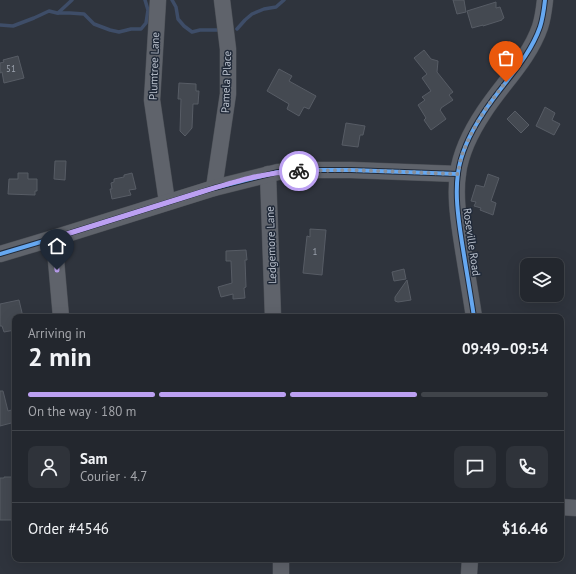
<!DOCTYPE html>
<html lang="en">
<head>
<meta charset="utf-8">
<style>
  body { margin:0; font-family:"PT Sans",sans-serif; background:#2f333a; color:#f1f3f6; height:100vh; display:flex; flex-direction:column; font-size:15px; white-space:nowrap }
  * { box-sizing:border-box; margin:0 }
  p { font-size:13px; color:#a3a5aa }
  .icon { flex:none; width:22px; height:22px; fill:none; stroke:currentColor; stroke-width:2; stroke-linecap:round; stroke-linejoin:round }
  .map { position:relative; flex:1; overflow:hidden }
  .panel { position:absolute; left:12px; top:314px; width:552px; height:248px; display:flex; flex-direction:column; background:#23272e; border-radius:8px; box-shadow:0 4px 16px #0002,0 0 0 1px #40444a }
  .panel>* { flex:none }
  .controls { position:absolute; left:520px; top:258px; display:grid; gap:8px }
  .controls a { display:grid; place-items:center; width:44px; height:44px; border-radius:8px; background:#23272e; box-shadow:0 4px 16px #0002,0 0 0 1px #40444a; font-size:20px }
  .pin { position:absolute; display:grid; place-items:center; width:34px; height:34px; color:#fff; margin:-41px -17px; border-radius:50% 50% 50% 0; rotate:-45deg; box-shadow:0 0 4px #0007 }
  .pin .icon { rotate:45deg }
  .courier { position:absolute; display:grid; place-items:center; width:40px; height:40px; margin:-20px; border:3px solid #bca0f2; border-radius:50%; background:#fff; color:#222; box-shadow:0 1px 5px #0007 }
  .overview em { font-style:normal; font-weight:800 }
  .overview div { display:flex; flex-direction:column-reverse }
  .overview { display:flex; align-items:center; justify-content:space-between; height:68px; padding:0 16px }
  h1 { font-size:26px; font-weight:800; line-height:30px }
  .bar { display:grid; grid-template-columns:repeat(4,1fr); gap:6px 4px; align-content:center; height:48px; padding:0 16px }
  .bar i { height:5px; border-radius:3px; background:#40444a }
  .bar .current { background:#bca0f2 }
  .bar p { grid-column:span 4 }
  .line { display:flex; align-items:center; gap:10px; padding:0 16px; border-top:1px solid #40444a }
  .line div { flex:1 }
  .round { display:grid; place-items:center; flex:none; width:42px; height:42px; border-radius:8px; background:#2f333a }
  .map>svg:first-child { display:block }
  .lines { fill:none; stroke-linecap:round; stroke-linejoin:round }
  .stream { stroke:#3e4d68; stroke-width:3.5 }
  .building { fill:#444951; stroke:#575c65 }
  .minor-casing { stroke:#4b4f56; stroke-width:17 }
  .minor { stroke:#5f636b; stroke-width:16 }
  .cycleway-casing { stroke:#212a39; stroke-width:6 }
  .cycleway { stroke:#66a8f1; stroke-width:4 }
  .done { stroke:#89909b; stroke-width:4; stroke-dasharray:0 7.2 }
  .route { stroke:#bca0f2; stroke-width:5 }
  .labels { text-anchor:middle; stroke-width:3; stroke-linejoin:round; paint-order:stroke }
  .number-label { font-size:9px; fill:#9ca3ae }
  .street-label { font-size:11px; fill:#bac1cd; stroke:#212a39 }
</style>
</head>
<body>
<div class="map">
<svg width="576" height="574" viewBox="0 0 576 574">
  <rect width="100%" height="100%" fill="#2f343d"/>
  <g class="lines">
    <g class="stream">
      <path d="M172,0L176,7L178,19L184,26L192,32L200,30H220"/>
      <path d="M58,13L72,0"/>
      <path d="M0,25L13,26L34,18L49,11L57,13H70L84,14L94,24L110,30L119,32L131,29H141L146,23L148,10L145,0"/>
      <path d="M237,29L245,20L252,14L264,9L276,7L284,0"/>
    </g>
  </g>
  <g class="building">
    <path d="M453,0H464L466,12L457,14Z"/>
    <path d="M496,2V8L500,7L504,18L502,19V20L483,26V25L472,28L467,11Z"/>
    <path d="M424,50L431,59L438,61L437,72L453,92L449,95L453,100L441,108V109L440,110L446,119L431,130L424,120L426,118L418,105L425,100L422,97L431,91L422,78L427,74L414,58Z"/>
    <path d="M18,56L24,78L4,83L2,72L0,73V63L4,62L3,60Z"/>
    <path d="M279,69L292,76L289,81L316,96L309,109L304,107L299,116L287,109L289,104L267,91Z"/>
    <path d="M179,83L196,84V91H199L198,104H193L192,128L185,136L180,131L181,99H178Z"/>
    <path d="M545,107L555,113L552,120L560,124L554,135L536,126Z"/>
    <path d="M515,111L529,125L521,133L507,119Z"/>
    <path d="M346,123L365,126L363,135H360L358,147L342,145Z"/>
    <path d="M55,161H66L65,180L54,179Z"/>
    <path d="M18,173H28V179H37V191H35V195L8,194L9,179H18Z"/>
    <path d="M132,173L136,189L129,190L131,195L112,199L110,189H112L111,183L114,182V179L124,177V175Z"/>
    <path d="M488,174L499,178L491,201L496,203L493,215L480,210L481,208L474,206L476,202L471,201L476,185L484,187Z"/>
    <path d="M310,229L326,230L322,275L303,273L307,236L310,237Z"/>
    <path d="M246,250L247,260H245L246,287L244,288L245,298L233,299V294L221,297L218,287L232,283L231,261H226V251Z"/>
    <path d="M404,269L406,279L394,281L392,272Z"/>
    <path d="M407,280L411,300L398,302L395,301V297Z"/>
    <path d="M19,300L23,317H15V330L4,332L2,326H0V304Z"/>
    <path d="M0,391H3L8,411L15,409V422L0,426Z"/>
    <path d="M4,477H15V520H0V478H4Z"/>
  </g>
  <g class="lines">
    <g class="minor-casing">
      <g id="minor">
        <path d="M158,0L152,100L167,202"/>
        <path d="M268,174L273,317"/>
        <path d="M214,188L228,94V49L222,0"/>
        <path d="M54,238L61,317"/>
        <path d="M0,254L54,238L214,188L278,172L312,170H351L458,174"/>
        <path d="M474,317C470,290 465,263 461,236C458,216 455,194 458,173C461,151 472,130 484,112C502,84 529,59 540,27C543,18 544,9 545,0"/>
        <path d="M561,507L576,508"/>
        <path d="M281,559V574"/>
        <path d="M469,574L470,559"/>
      </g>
    </g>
    <use href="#minor" class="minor"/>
    <g class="cycleway-casing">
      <g id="cycleway">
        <path d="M0,254L54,238L214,188L278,172L312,170H351L458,174"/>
        <path d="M474,317C470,290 465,263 461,236C458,216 455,194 458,173C461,151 472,130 484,112C502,84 529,59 540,27C543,18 544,9 545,0"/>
      </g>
    </g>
    <use href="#cycleway" class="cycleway"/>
  </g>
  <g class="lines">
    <path class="done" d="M299,171L351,170L458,174C459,168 460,161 462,155C472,128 488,104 506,82"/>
    <path class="route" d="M57,270L54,238C103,223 152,207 201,192C233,182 266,172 299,171"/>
  </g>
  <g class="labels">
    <g class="number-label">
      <text x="11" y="72">51</text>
      <text x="315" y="255">1</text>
    </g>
    <g class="street-label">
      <text transform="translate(154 66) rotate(-88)" y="4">Plumtree Lane</text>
      <text transform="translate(226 82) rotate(-88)" y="4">Pamela Place</text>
      <text transform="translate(472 242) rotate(82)" y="4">Roseville Road</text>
      <text transform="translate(271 245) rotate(-92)" y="4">Ledgemore Lane</text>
    </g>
  </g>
</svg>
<div class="controls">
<a><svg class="icon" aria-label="layers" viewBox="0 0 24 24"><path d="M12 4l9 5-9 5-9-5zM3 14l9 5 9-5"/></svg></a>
</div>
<div class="pin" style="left:506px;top:82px;background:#ea580c"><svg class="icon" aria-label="bag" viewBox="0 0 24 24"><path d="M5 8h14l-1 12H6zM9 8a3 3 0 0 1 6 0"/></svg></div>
<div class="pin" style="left:57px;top:270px;background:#1f2937"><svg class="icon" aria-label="home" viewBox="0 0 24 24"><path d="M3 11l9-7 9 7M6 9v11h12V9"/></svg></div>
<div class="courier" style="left:299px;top:171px"><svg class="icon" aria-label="bike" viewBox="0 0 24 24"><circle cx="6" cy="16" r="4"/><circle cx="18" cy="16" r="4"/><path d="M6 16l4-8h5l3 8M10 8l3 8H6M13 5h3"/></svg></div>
<section class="panel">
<div class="overview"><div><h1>2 min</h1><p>Arriving in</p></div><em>09:49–09:54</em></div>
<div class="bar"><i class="current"></i><i class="current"></i><i class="current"></i><i></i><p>On the way · 180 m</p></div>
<div class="line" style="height:72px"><a class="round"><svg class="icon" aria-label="person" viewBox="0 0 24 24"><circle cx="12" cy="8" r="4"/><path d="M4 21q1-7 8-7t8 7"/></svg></a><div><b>Sam</b><p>Courier · 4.7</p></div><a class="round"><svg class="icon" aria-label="chat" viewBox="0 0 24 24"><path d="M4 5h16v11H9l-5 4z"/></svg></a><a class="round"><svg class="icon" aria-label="phone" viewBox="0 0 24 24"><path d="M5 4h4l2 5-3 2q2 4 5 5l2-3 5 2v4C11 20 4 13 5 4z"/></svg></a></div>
<div class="line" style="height:52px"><div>Order #4546</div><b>$16.46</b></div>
</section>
</div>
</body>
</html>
